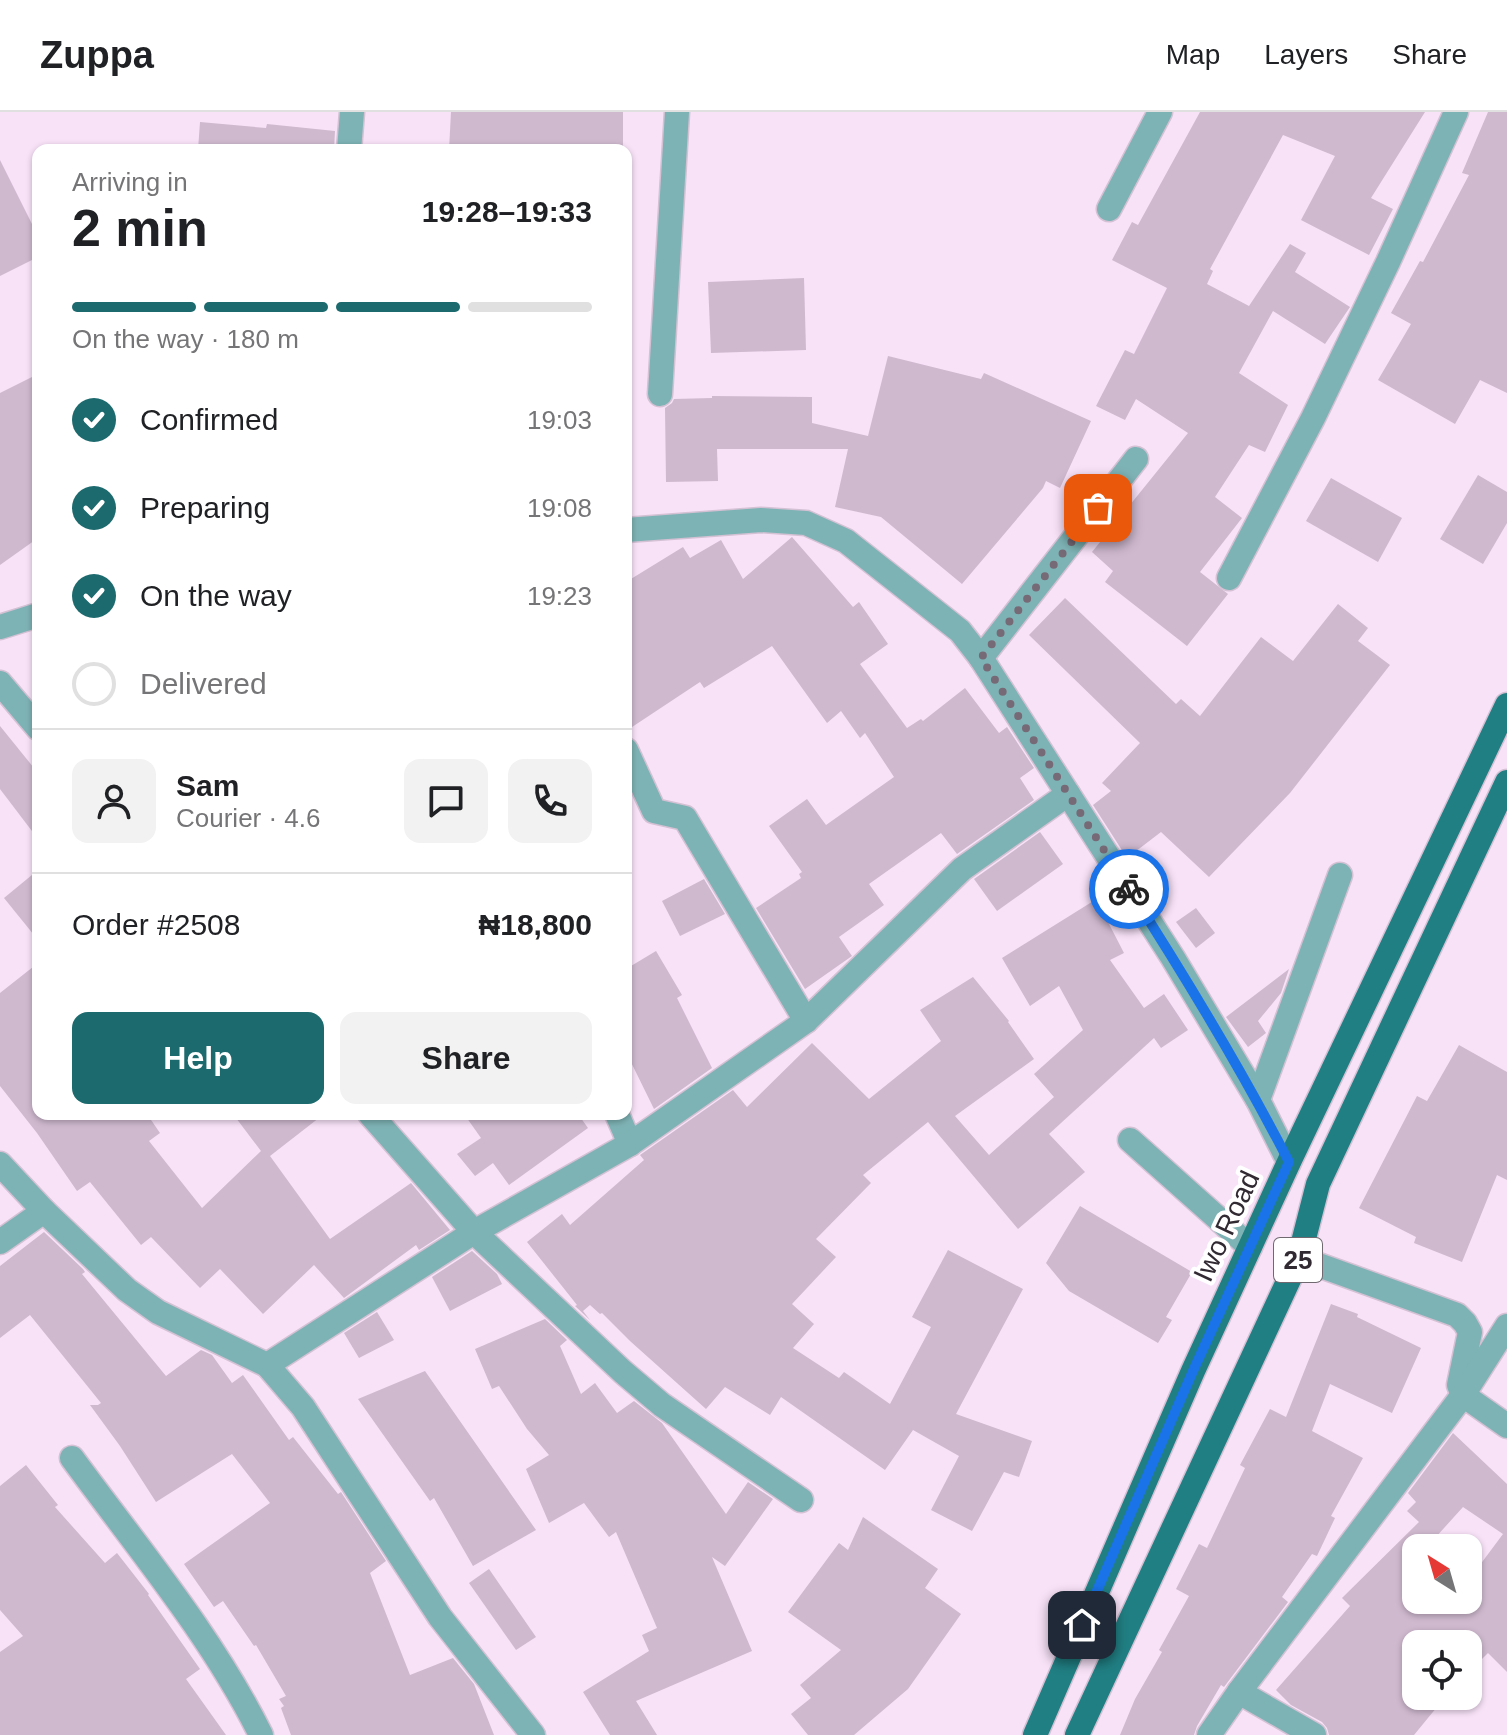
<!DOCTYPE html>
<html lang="en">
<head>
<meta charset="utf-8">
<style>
  body { margin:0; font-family:Arial,sans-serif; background:#f2f2f2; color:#202124; height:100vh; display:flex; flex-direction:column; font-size:30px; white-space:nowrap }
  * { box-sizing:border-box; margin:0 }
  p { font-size:26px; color:#757577 }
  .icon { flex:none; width:44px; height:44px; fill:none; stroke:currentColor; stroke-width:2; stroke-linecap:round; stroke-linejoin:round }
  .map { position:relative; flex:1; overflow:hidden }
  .sheet { position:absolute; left:32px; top:32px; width:600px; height:976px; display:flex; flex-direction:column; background:#fff; border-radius:16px; box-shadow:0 2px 6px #0004 }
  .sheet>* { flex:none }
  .needle { width:52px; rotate:323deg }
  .tools { position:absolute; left:1402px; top:1422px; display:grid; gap:16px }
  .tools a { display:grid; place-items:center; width:80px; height:80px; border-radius:16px; background:#fff; box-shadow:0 2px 6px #0004; font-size:40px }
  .pin { position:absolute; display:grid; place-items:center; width:68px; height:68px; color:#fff; margin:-34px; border-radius:16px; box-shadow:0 4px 12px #0006 }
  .courier { position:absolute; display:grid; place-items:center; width:80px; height:80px; margin:-40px; border:6px solid #1a73e8; border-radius:50%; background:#fff; color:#222; box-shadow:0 2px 10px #0007 }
  .head em { font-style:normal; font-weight:600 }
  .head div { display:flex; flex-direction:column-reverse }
  .head { display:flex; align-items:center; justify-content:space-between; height:136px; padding:0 40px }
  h1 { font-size:52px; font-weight:600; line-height:60px }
  .bar { display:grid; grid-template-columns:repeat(4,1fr); gap:12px 8px; align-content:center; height:96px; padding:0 40px }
  .bar i { height:10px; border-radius:6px; background:#e0e0e0 }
  .bar .active { background:#1d6a6e }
  .bar p { grid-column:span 4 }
  .line { display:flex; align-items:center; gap:20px; padding:0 40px; border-top:2px solid #e0e0e0 }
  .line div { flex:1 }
  .round { display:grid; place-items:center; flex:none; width:84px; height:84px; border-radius:16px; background:#f2f2f2 }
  ol { padding:0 40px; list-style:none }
  li { display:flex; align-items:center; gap:24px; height:88px }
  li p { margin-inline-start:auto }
  li .icon { padding:8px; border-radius:50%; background:#1d6a6e; color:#fff; stroke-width:4 }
  li:last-child { color:#757577 }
  li i { width:44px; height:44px; border:4px solid #e0e0e0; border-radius:50% }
  .button { display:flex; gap:16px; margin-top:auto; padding:16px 40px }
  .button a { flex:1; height:92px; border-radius:16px; background:#1d6a6e; color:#fff; font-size:32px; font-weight:600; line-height:92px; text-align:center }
  .button a+a { background:#f2f2f2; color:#202124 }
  header { display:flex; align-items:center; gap:48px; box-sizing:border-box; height:112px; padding:0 40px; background:#fff; border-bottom:2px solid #e0e0e0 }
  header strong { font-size:38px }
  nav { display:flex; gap:44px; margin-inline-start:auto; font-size:28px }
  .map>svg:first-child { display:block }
  .building { fill:#cfb9cf; fill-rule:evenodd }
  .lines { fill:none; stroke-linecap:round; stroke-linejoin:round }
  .minor-casing { stroke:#d4c1d4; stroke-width:27 }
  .major-casing { stroke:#d4c1d4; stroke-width:27 }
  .minor { stroke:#7eb3b5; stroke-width:24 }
  .major { stroke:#207f83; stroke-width:24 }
  .done { stroke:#776a77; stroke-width:8; stroke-dasharray:0 14.4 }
  .route { stroke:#1a73e8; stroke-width:10 }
  .labels { text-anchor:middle; stroke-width:8; stroke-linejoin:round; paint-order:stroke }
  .shield { fill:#fff; stroke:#706a70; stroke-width:2 }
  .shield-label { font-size:26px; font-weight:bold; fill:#322a32 }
  .street-label { font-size:28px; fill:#322a32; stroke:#fff }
</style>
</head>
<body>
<header>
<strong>Zuppa</strong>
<nav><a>Map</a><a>Layers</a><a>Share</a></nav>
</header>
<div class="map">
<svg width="1507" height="1623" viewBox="0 0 1507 1623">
  <rect width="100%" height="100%" fill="#f8e2f8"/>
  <g class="building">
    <path d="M451,0H623V38H449Z"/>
    <path d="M1200,0H1425L1371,86L1393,97L1369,143L1301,108L1335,44L1283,23L1210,157L1213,159L1207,172L1249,194L1290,132L1306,141L1295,160L1350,195L1325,232L1273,199L1239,261L1288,293L1265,340L1249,333L1215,385L1242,406L1200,460L1228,482L1187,534L1105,470L1113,459L1092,440L1188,321L1136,287L1125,308L1096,294L1125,238L1134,242L1167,176L1112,148L1132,110L1138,113Z"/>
    <path d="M1488,0H1507V281L1480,268L1455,312L1378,268L1411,212L1391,201L1420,149L1423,150L1469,63L1462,61Z"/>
    <path d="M200,10L266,16L267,12L335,19L334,38H198Z"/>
    <path d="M0,48L38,124V145L0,164Z"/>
    <path d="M804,166L806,238L711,241L708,170Z"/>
    <path d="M888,244L981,267L984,261L1091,309L1060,376L1046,369L1043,376L962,472L881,405L835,395L848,337H717L718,369L666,370L665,296L672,291L674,287L712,286V284L812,285V311L868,324Z"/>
    <path d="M38,262V426L0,453V281Z"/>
    <path d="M1478,363L1507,380V411L1483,452L1440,427Z"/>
    <path d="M1331,366L1402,406L1378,450L1306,409Z"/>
    <path d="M792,425L853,495L859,490L888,532L860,552L907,616L921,607L923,609L965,576L999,621L1007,615L1034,656L1020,666L1034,688L957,742L941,721L869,772L884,793L839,825L852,844L805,877L756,796L801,766L799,762L802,760L769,714L807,687L826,713L894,665L865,621L860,626L841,599L827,611L772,534L704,576L700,570L626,619V470L683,435L690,446L721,428L743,467Z"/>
    <path d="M1065,486L1176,592L1181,587L1200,604L1261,525L1293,549L1338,492L1368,516L1358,529L1390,553L1290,681L1209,765L1161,720L1127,746L1093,693L1111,679L1102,671L1140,631L1029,523Z"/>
    <path d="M0,614L38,661V727L0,677Z"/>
    <path d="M1040,720L1063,752L997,799L974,767Z"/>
    <path d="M38,758V828L4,786Z"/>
    <path d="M704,767L725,802L680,824L662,789Z"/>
    <path d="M1095,788L1108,810L1124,841L1110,848L1144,896L1164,882L1188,918L1161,936L1154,926L1049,1022L1085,1060L1018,1117L928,1010L863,1063L871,1071L816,1127L836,1145L792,1192L814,1212L793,1236L839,1266L844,1260L890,1292L931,1215L912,1205L948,1138L1023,1177L956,1302L1032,1329L1019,1365L1004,1360L972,1419L931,1398L959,1344L913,1318L885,1358L781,1285L770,1303L725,1275L706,1297L630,1229L602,1201L600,1202L590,1193L583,1199L590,1208L575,1194L577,1193L527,1130L562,1102L570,1113L644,1048L640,1043L733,978L747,995L812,931L869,987L941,929L920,898L973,865L1009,909L1008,910L1034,947L955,1004L989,1043L1054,985L1034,962L1083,918L1059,874L1030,894L1002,846Z"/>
    <path d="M1196,796L1215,821L1196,836L1176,810Z"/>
    <path d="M656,839L682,883L677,886L712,956L654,997L626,940V857Z"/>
    <path d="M38,851V1002H147L160,1021L149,1029L202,1096L261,1039L233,1002H324L270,1044L330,1127L411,1071L450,1118L419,1138L416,1133L344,1186L314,1153L263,1202L220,1157L200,1176L151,1125L141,1133L90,1070L77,1079L37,1021L0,974V881Z"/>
    <path d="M1289,857L1281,881L1258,909L1266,921L1248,935L1226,905Z"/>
    <path d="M1459,933L1507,960V1068L1497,1063L1462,1150L1414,1131L1416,1125L1359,1096L1417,984L1427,989Z"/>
    <path d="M464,1002H578L588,1016L509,1073L493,1051L475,1064L457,1042L481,1026Z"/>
    <path d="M1080,1094L1192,1160L1166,1205L1172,1208L1158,1231L1069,1179L1046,1151Z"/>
    <path d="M44,1120L83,1157L85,1160L82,1162L166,1264L201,1238L212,1243L232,1271L243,1263L289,1328L293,1325L338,1382L341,1380L386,1449L370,1461L410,1563L453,1546L474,1572L494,1623H291L281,1596L284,1594L279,1587L286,1584L256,1533L254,1534L223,1489L214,1495L184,1452L270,1391L232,1342L156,1390L120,1334L90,1293H98L101,1291L30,1203L0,1226V1154Z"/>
    <path d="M472,1139L497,1162L502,1172L450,1199L432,1165Z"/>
    <path d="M1331,1192L1358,1202L1357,1205L1421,1236L1392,1301L1330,1272L1312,1319L1363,1346L1331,1404L1335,1406L1317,1444L1312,1442L1282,1485L1288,1490L1224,1575L1221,1573L1197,1614L1194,1623H1120L1135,1587L1162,1540L1159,1538L1189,1484L1176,1477L1199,1432L1207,1436L1245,1356L1240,1353L1270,1297L1286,1305Z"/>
    <path d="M377,1200L394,1228L359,1246L344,1221Z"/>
    <path d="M545,1207L567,1228L560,1234L581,1282L595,1271L617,1301L634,1289L662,1311L726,1402L748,1370L773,1387L725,1454L712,1445L752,1539L636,1589L657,1623H610L583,1580L649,1539L642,1523L657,1516L616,1420L609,1425L584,1391L549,1411L526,1357L549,1343L527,1317L499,1274L492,1277L475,1237Z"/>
    <path d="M425,1259L536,1418L473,1454L434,1386L430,1389L358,1287Z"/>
    <path d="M1453,1321L1507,1372V1560L1488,1541L1468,1561V1532H1416V1584H1446L1414,1623H1329L1327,1616L1322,1610L1291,1593L1276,1578L1350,1494L1342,1486L1419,1410L1407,1399L1416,1390L1408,1381ZM1463,1395L1503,1422L1468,1469V1488H1416V1436H1426Z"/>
    <path d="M26,1353L58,1393L55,1395L105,1451L117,1441L149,1482L148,1483L200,1557L186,1567L226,1623H0V1540L23,1524L0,1498V1374Z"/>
    <path d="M863,1405L938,1457L925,1476L961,1502L908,1577L854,1623H808L791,1602L811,1586L800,1573L841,1538L788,1500L839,1431L848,1438Z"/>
    <path d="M489,1457L536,1525L516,1538L469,1471Z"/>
  </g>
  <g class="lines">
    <g class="minor-casing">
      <g id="minor">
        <path d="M349,38L352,0"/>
        <path d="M1109,97L1160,0"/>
        <path d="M660,282L677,0"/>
        <path d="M626,418L761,408L806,411L846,429L960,519L981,546L1173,846L1258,988L1289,1050"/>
        <path d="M1229,466L1313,306L1388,150L1456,0"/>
        <path d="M0,515L38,503"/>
        <path d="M981,546L1136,347"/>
        <path d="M0,571L38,616"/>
        <path d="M626,638L654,699L685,706L806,909"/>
        <path d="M1258,988L1340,763"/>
        <path d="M370,1002L474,1120L623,1260L662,1293L801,1388"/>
        <path d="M617,1002L630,1032"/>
        <path d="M1130,1028L1250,1135"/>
        <path d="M0,1052L44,1099L127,1178L158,1200L267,1253L303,1295L440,1505L533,1623"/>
        <path d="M0,1130L44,1099"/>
        <path d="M1299,1146L1457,1203L1465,1211L1470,1220L1459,1273L1463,1283L1507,1314"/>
        <path d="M267,1253L474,1120L630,1032L806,909L962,757L1068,682"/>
        <path d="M72,1346C137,1435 212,1524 261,1623"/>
        <path d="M1239,1580L1314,1623"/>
        <path d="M1209,1623L1239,1580L1463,1283L1507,1214"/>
      </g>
    </g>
    <g class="major-casing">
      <g id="major">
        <path d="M1035,1623L1193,1259L1289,1050L1507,593"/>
        <path d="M1077,1623L1299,1146L1318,1072L1507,670"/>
      </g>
    </g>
    <use href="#minor" class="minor"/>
    <use href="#major" class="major"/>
  </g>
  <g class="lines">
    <path class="done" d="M1098,396L981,546L1129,777"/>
    <path class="route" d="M1082,1513L1193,1259L1289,1050C1241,956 1186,866 1129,777"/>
  </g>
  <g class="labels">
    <rect class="shield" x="1274" y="1126" width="48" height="44" rx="6"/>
    <g class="shield-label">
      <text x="1298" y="1157">25</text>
    </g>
    <g class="street-label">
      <text transform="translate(1226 1114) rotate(-65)" y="10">Iwo Road</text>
    </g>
  </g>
</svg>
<div class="tools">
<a><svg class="needle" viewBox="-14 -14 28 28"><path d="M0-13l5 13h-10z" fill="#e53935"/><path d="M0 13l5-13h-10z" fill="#757577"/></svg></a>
<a><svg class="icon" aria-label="locate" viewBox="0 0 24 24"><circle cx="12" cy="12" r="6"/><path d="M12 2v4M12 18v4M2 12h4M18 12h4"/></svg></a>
</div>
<div class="pin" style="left:1098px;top:396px;background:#ea580c"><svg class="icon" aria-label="bag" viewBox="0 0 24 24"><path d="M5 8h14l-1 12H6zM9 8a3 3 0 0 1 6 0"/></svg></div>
<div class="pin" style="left:1082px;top:1513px;background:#1f2937"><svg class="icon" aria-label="home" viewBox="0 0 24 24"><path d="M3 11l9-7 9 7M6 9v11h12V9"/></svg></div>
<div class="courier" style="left:1129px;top:777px"><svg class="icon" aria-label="bike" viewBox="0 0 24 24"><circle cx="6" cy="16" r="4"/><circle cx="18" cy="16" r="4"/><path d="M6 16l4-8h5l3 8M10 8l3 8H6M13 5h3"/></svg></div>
<section class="sheet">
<div class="head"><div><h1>2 min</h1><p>Arriving in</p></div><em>19:28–19:33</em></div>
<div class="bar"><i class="active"></i><i class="active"></i><i class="active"></i><i></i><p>On the way · 180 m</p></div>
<ol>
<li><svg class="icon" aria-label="check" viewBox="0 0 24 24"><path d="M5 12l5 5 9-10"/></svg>Confirmed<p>19:03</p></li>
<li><svg class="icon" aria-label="check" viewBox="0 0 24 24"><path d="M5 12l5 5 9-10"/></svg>Preparing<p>19:08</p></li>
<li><svg class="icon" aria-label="check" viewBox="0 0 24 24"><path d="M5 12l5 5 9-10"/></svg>On the way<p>19:23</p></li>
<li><i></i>Delivered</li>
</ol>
<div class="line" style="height:144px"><a class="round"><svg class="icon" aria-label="person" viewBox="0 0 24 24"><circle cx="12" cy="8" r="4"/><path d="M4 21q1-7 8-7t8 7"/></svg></a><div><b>Sam</b><p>Courier · 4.6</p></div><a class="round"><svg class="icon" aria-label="chat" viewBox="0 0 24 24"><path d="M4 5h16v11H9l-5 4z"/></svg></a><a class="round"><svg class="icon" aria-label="phone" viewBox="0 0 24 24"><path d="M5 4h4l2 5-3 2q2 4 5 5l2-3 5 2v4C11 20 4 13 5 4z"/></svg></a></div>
<div class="line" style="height:104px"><div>Order #2508</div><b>₦18,800</b></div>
<div class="button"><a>Help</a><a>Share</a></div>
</section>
</div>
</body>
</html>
